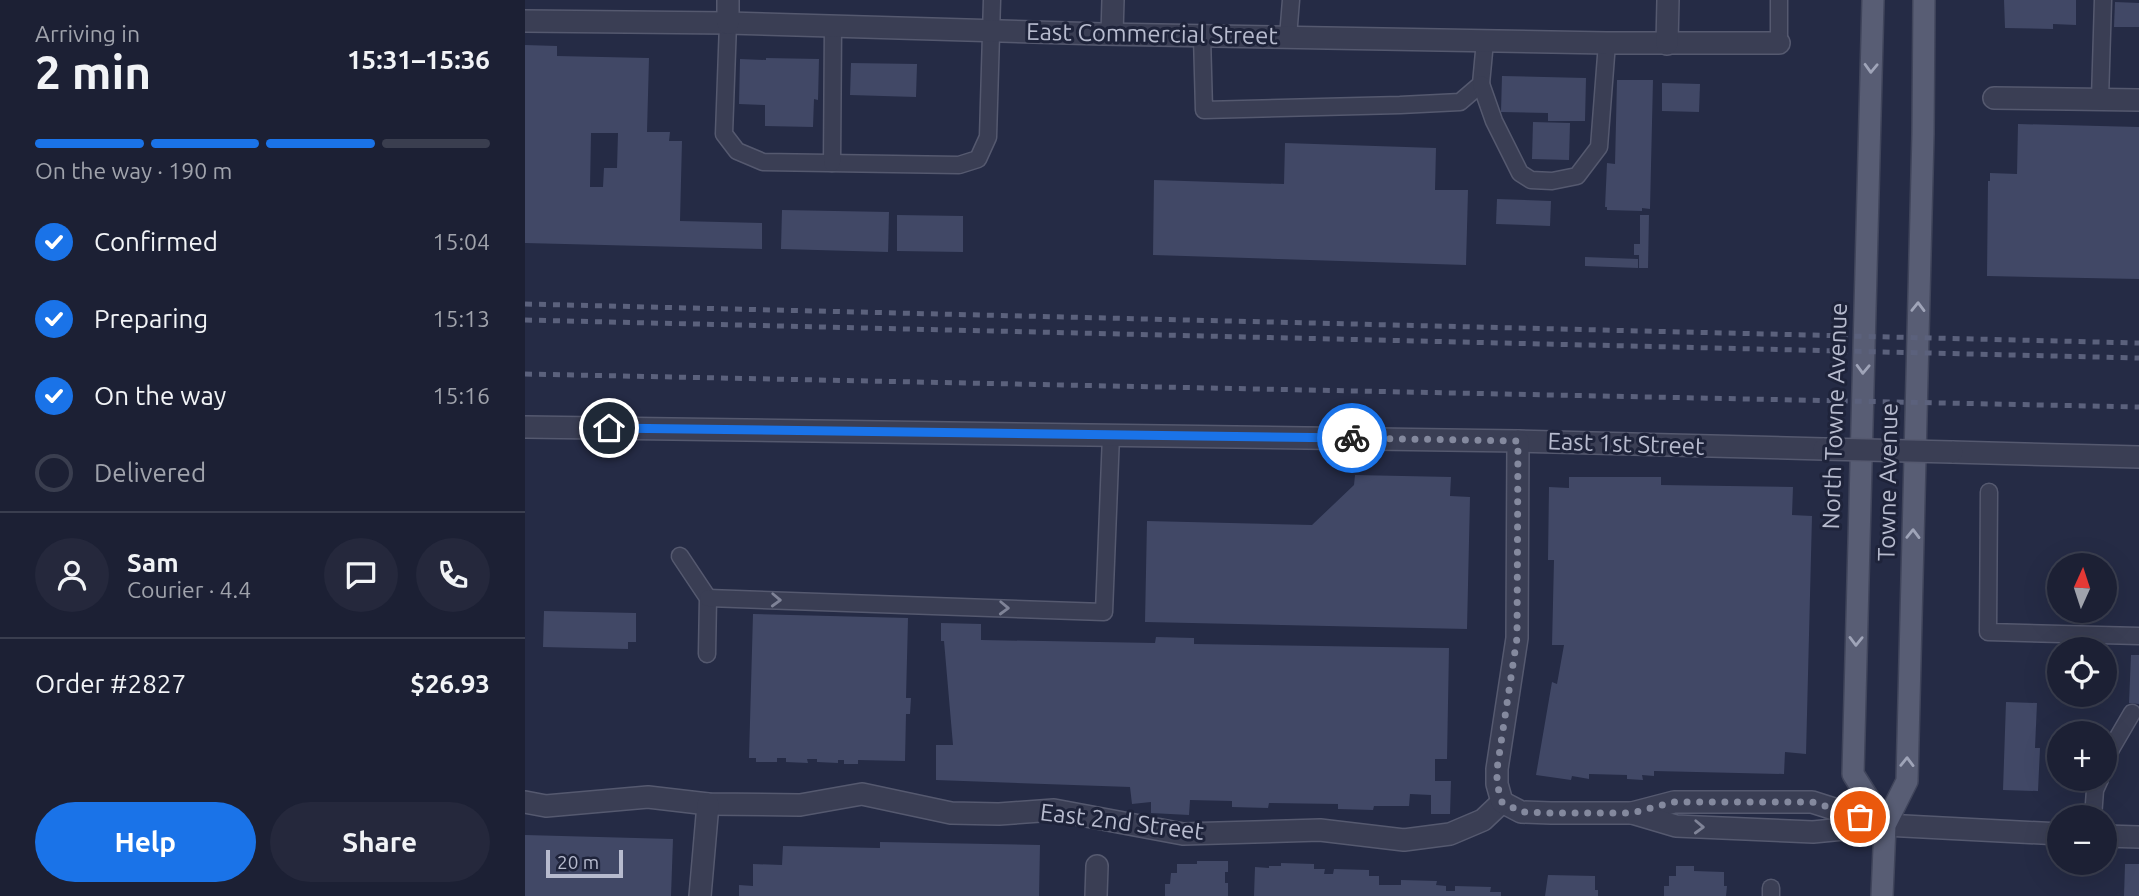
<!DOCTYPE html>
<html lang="en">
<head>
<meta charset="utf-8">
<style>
  body { margin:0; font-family:Ubuntu,sans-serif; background:#25283c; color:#f1f3f6; height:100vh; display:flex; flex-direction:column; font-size:26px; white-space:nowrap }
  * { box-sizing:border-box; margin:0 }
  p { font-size:23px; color:#a0a3ac }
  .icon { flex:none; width:38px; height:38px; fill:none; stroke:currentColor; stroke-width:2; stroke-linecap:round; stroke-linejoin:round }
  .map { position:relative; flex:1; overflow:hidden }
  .drawer { display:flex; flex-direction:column; background:#1c2034; width:525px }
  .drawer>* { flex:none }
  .needle { width:46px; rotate:3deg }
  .controls { position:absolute; left:1522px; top:553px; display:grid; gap:14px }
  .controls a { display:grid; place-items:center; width:70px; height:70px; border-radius:50%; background:#1c2034; box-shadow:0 7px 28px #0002,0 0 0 2px #3a3e4f; font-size:35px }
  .scale { position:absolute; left:21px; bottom:18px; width:77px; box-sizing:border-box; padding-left:7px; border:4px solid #b7bbce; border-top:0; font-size:19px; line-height:24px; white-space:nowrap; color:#b7bbce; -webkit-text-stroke:5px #1e233a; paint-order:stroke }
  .pin { position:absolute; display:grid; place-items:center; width:60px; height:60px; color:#fff; margin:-30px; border:4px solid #fff; border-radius:50%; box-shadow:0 2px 7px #0007 }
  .courier { position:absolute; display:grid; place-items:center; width:70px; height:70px; margin:-35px; border:5px solid #1a73e8; border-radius:50%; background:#fff; color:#222; box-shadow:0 2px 9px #0007 }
  .headline em { font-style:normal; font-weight:600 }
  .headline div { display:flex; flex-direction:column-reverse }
  .headline { display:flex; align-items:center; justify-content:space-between; height:119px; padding:0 35px }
  h1 { font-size:46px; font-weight:600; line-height:52px }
  .bar { display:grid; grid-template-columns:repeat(4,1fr); gap:10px 7px; align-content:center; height:84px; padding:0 35px }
  .bar i { height:9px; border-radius:5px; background:#3a3e4f }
  .bar .active { background:#1a73e8 }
  .bar p { grid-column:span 4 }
  .line { display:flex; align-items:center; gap:18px; padding:0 35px; border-top:2px solid #3a3e4f }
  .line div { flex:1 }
  .round { display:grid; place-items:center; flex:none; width:74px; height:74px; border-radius:37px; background:#25283c }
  ol { padding:0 35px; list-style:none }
  li { display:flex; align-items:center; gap:21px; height:77px }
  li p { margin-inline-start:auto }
  li .icon { padding:7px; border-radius:50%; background:#1a73e8; color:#fff; stroke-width:4 }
  li:last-child { color:#a0a3ac }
  li i { width:38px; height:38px; border:4px solid #3a3e4f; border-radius:50% }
  .action { display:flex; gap:14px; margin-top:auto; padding:14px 35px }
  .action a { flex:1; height:80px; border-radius:42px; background:#1a73e8; color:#fff; font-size:28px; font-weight:600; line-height:80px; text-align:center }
  .action a+a { background:#25283c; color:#f1f3f6 }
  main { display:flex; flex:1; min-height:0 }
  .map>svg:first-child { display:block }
  .building { fill:#414866; fill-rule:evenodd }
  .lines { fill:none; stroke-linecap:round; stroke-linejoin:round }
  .lane-casing { stroke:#55596f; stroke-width:19 }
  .street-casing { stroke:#55596f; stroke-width:24 }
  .primary-casing { stroke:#40455b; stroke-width:24 }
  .lane { stroke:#3a3e54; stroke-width:16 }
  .street { stroke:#3a3e54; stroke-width:21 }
  .primary { stroke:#585d74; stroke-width:21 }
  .rail { stroke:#5b617c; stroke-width:5; stroke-dasharray:7 7; stroke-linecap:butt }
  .street-bridge-casing { stroke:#55596f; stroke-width:24; stroke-linecap:butt }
  .street-bridge { stroke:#3a3e54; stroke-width:21 }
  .oneway { stroke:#9fa4b8 }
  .oneway2 { stroke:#7f8397 }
  .done { stroke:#84899e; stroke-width:7; stroke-dasharray:0 12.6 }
  .route { stroke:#1a73e8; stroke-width:9 }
  .labels { text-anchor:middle; stroke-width:6; stroke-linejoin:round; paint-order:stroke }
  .street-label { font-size:24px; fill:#b7bbce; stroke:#1e233a }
</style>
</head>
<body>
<main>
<section class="drawer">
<div class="headline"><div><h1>2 min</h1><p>Arriving in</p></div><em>15:31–15:36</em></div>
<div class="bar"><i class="active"></i><i class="active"></i><i class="active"></i><i></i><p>On the way · 190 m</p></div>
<ol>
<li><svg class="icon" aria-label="check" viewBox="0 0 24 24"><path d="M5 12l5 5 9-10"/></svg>Confirmed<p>15:04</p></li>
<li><svg class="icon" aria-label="check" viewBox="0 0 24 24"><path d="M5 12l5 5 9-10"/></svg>Preparing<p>15:13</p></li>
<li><svg class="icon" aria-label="check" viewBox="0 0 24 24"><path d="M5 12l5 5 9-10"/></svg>On the way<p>15:16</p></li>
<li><i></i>Delivered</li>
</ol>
<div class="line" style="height:126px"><a class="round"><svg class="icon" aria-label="person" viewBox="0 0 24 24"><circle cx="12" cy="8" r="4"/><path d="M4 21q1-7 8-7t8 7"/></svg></a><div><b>Sam</b><p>Courier · 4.4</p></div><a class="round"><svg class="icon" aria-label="chat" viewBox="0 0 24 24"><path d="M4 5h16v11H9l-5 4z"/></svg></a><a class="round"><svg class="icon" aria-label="phone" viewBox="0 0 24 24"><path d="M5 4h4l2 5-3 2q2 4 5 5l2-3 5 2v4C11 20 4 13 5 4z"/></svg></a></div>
<div class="line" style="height:91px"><div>Order #2827</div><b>$26.93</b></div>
<div class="action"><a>Help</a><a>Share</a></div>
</section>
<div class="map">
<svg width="1614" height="896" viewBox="0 0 1614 896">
  <rect width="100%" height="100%" fill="#252b45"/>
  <g class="building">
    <path d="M1479,0H1551V25L1528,24V29L1480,28Z"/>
    <path d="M1590,2L1614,3V27H1589Z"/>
    <path d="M0,45L32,46V56L124,58L122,132H145L144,141H157L155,221L237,223V249L0,243ZM66,133H93L92,168H79L78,187H65Z"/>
    <path d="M241,58L294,59L293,100L289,99L288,127L240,126V105L214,104L215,59L241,60Z"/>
    <path d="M326,63L392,64L391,97L325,95Z"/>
    <path d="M977,76L1061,78L1060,121H1023V113L976,112Z"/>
    <path d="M1092,80H1128L1125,209L1117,208V211L1082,210V207H1080L1082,163L1090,164Z"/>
    <path d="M1137,83L1175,84L1174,112L1137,111Z"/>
    <path d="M1008,122L1045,123L1044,160L1007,159Z"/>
    <path d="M1493,124L1614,127V279L1462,276L1463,181H1465V173L1492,174Z"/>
    <path d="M760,143L911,148L910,190H943L941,265L628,255L629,180L759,184Z"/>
    <path d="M972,199L1026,201L1025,226L971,224Z"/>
    <path d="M257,210L364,212L363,252L256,249Z"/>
    <path d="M372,215L438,216V252L372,251Z"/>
    <path d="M1115,215H1124L1123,268H1114V255H1109V244H1115Z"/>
    <path d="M1060,257L1113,259V268L1060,266Z"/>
    <path d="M830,475L926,477L925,496L945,497L942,629L620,622L622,521L787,525L829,485Z"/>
    <path d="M1044,477H1136V485L1268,487L1267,515L1287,516L1281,754L1260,752L1259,774L1129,771V776L1117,775L1118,780L1102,779V775L1064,774V779L1047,776L1046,780L1011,775L1027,682L1032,684L1039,645H1027L1029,560H1023L1024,487L1044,488Z"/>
    <path d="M19,611L111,613V642H103V649L18,647Z"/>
    <path d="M228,614L383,618L381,698H386L385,714H381L380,761L333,760V764H319V760H313V763L292,762V759H282L283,763L261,762V758H252V762H231V758H224Z"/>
    <path d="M416,623L456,624V640L630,643L631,637L669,638V644L924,648L922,759H910V781H926L925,814H906V795L885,794L884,806H849L848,810L813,809V804L744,803L743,808L707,807V801L665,800L664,815L626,813V802L607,804L605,787L411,780V745H428L419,641H416Z"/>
    <path d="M1606,655H1614V704L1604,703Z"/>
    <path d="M1481,702L1512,703L1510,748H1515L1513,791L1478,790Z"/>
    <path d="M0,835L148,839L146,896H0Z"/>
    <path d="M355,842L515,845L514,896H214V885L228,886V864L257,865L258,846L355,848Z"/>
    <path d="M672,861H703V872H700V883H703V896H640V884H645L646,873H652V864H672Z"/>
    <path d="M756,863L789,864V869H800L799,874H808L809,869L844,870V876H854V885H876V880L912,881L911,885L921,886V891H930V886L966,887L965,892H976V896H729L730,867L744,868V866H756Z"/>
    <path d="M1600,864H1614V896H1599Z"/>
    <path d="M1151,866H1169V871L1199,872V886H1202L1201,896H1139V886H1144V876H1151Z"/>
    <path d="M1023,875L1070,876V890H1073V896H1020Z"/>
  </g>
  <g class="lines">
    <g class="lane-casing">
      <g id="lane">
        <path d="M203,23L199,134L212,151L238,162L434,165L453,159L463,137L467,0"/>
        <path d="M677,36L679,110L875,105L935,102L956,84L960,41"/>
        <path d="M763,37L766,0"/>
        <path d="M1254,43V0"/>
        <path d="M956,84L969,121L995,173L1006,180L1027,181L1052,176L1074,147L1082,43"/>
        <path d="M1575,99L1578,0"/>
        <path d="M307,163L308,26"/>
        <path d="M1464,492L1463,632L1614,636"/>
        <path d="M155,556L183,598L182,654"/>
        <path d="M183,598L579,612L586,435"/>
        <path d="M1580,764L1586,749L1607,713"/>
        <path d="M1568,817L1570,790L1575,779"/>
        <path d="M1246,896V888"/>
      </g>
    </g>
    <g class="street-casing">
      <g id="street">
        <path d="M0,21L203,23L577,34L1082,43H1254"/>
        <path d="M203,23V0"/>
        <path d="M587,34L588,0"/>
        <path d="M1142,44L1143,0"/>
        <path d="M1469,98L1614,100"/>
        <path d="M0,427L993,441L1299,449"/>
        <path d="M1427,452L1614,457"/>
        <path d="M0,802L21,806L123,797L183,804L275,805L337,794L426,813L474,814L529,810L658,834L795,830L879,840L925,834L958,820L977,802"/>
        <path d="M977,802L996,812L1026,813H1107L1149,802H1287L1350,822"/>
        <path d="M977,802L972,784V769L992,638L993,441"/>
        <path d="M1107,813L1151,826L1288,832L1360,825L1535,834"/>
        <path d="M1580,836L1614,837"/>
        <path d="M175,896L183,804"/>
        <path d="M571,896L572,866"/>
      </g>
    </g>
    <g class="primary-casing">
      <g id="primary">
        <path d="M1348,0L1328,774L1360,825"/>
        <path d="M1357,896L1360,825L1382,781L1398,134L1399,0"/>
      </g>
    </g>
    <use href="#lane" class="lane"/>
    <use href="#street" class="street"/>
    <use href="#primary" class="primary"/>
    <g class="rail">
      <path d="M0,304L1614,343"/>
      <path d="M0,320L1614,358"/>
      <path d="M0,374L1614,407"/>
    </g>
    <g class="street-bridge-casing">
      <path id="street-bridge" d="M1299,449L1427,452"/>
    </g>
    <use href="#street-bridge" class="street-bridge"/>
  </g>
  <defs><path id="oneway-chevron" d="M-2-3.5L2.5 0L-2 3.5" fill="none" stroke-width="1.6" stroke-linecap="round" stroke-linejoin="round" transform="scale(1.75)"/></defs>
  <g class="oneway">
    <use href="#oneway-chevron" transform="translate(1346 68) rotate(92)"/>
    <use href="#oneway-chevron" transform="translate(1393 307) rotate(-89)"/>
    <use href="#oneway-chevron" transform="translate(1338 369) rotate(92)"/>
    <use href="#oneway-chevron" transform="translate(1388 534) rotate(-89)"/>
    <use href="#oneway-chevron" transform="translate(1331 641) rotate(91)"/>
    <use href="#oneway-chevron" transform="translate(1382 762) rotate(-89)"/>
  </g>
  <g class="oneway2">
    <use href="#oneway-chevron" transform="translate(251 600) rotate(2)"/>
    <use href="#oneway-chevron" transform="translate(479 608) rotate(2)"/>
    <use href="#oneway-chevron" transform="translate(1174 827) rotate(2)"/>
  </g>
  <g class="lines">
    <path class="done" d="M827,438L993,441L992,638L972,769V784L977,802L996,812L1026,813H1107L1149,802H1287L1335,817"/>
    <path class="route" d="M84,428L827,438"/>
  </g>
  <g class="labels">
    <g class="street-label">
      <text transform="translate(627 34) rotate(1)" y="8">East Commercial Street</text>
      <text transform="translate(1310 416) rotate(-88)" y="8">North Towne Avenue</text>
      <text transform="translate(1101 444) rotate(2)" y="8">East 1st Street</text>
      <text transform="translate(1363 482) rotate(-89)" y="8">Towne Avenue</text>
      <text transform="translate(597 822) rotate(7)" y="8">East 2nd Street</text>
    </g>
  </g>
</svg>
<div class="controls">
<a><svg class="needle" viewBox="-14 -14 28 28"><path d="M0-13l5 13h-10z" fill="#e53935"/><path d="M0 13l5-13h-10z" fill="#a0a3ac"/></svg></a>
<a><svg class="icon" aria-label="locate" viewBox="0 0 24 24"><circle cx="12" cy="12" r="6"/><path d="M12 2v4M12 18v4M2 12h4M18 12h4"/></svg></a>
<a>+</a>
<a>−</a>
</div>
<div class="scale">20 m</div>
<div class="pin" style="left:1335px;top:817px;background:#ea580c"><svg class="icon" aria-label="bag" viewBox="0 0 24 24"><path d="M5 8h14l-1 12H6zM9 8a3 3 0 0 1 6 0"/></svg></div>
<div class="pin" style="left:84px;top:428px;background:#1f2937"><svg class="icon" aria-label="home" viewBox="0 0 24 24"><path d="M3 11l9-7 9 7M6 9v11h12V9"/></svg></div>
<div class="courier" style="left:827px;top:438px"><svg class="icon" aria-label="bike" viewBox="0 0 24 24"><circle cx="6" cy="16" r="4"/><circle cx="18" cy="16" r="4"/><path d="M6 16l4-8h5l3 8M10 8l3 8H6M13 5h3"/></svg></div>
</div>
</main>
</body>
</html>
